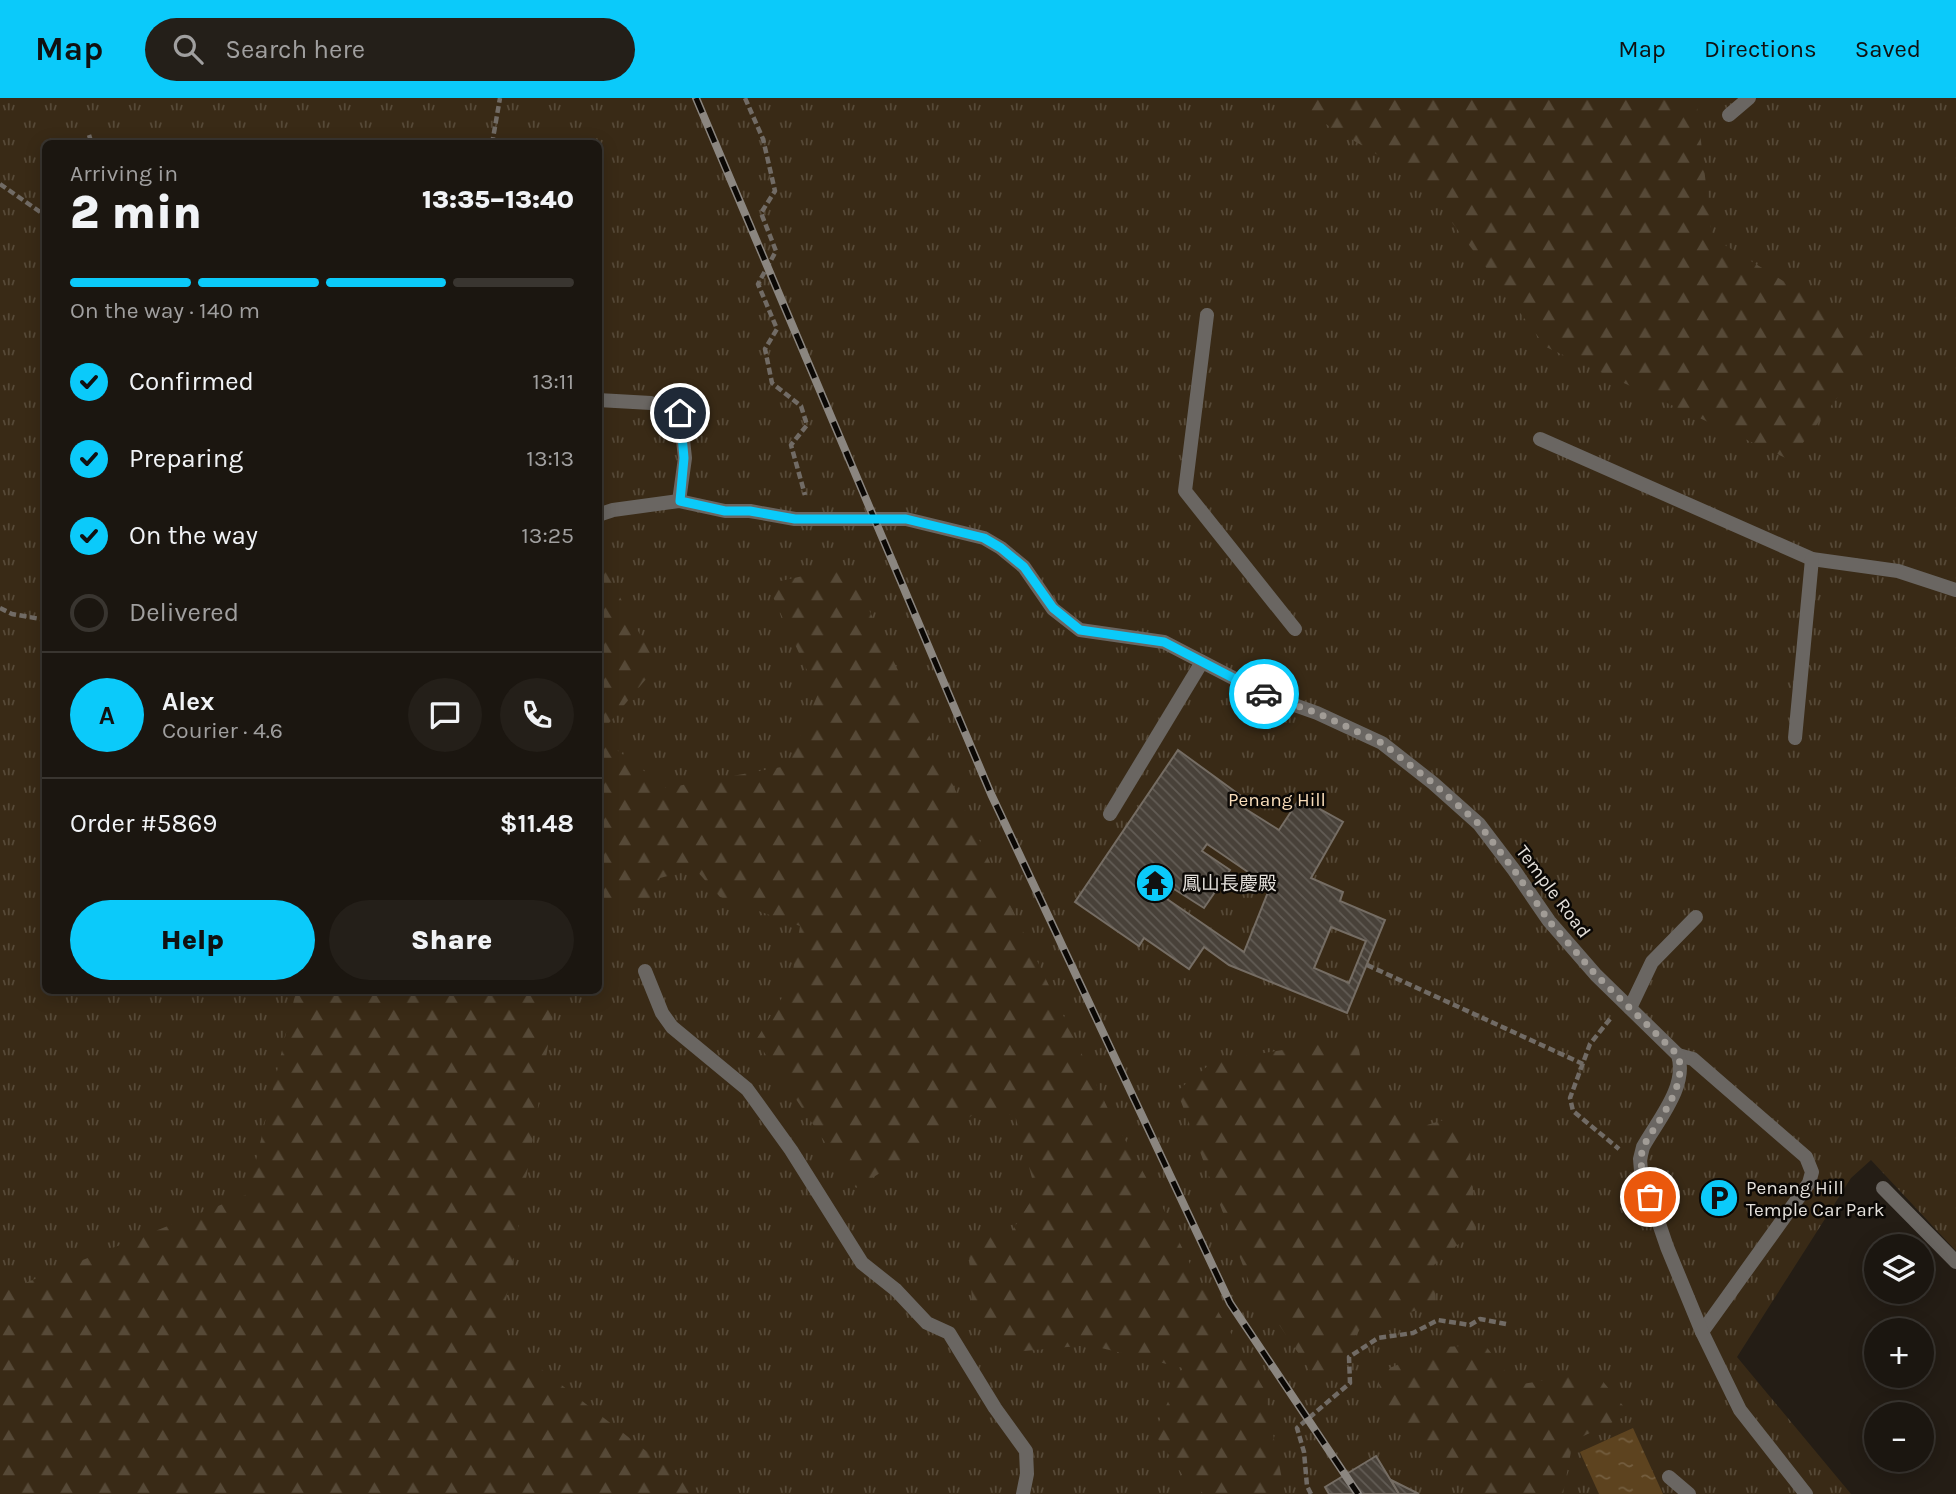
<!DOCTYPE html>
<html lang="en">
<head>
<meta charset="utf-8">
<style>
  body { margin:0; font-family:Karla,"Noto Sans SC",sans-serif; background:#241f19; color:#f1f3f6; height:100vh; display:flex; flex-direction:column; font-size:26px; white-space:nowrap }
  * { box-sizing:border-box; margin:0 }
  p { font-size:23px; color:#a09f9f }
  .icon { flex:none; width:38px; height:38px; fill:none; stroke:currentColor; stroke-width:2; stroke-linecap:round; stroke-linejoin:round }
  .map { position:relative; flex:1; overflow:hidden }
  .panel { position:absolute; left:42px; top:42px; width:560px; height:854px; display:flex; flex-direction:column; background:#1b1610; border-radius:10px; box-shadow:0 4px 18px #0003,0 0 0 2px #393530 }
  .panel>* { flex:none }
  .controls { position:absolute; left:1864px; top:1136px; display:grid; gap:14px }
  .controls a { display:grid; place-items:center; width:70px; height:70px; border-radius:50%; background:#1b1610; box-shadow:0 4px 18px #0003,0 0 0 2px #393530; font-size:35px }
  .pin { position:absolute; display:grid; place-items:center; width:60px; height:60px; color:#fff; margin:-30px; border:4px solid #fff; border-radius:50%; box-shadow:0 2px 7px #0007 }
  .courier { position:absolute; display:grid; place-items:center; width:70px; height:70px; margin:-35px; border:5px solid #0bcafa; border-radius:50%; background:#fff; color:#222; box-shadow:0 2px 9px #0007 }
  .head em { font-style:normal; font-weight:800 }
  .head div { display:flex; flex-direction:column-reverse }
  .head { display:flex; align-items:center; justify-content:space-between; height:119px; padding:0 28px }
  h1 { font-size:46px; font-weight:800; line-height:52px }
  .bar { display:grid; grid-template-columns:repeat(4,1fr); gap:10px 7px; align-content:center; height:84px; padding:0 28px }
  .bar i { height:9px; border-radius:5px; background:#393530 }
  .bar .current { background:#0bcafa }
  .bar p { grid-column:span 4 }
  .line { display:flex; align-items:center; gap:18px; padding:0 28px; border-top:2px solid #393530 }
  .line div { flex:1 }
  .round { display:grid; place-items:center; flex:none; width:74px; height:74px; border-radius:37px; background:#241f19 }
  ol { padding:0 28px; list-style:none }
  li { display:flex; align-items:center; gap:21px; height:77px }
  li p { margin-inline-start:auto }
  li .icon { padding:7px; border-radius:50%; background:#0bcafa; color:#111; stroke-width:4 }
  li:last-child { color:#a09f9f }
  li i { width:38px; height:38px; border:4px solid #393530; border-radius:50% }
  .cta { display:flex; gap:14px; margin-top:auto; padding:14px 28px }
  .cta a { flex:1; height:80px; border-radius:42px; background:#0bcafa; color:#111; font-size:28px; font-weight:800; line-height:80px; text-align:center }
  .cta a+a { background:#241f19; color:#f1f3f6 }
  header { display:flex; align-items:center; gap:42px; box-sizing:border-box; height:98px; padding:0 35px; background:#0bcafa; color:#111 }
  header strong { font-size:33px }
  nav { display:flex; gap:38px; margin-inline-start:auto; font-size:24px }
  .search { width:490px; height:63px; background:#241f19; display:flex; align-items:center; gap:18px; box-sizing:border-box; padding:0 24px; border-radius:38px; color:#a09f9f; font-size:26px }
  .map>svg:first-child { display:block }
  .grass { fill:url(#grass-tufts); fill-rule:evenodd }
  .forest { fill:url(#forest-firs) }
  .water { fill:url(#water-ripples) }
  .building { fill:url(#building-back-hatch); stroke:#756d64; stroke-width:2; fill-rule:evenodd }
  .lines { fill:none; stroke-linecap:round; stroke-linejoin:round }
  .path { stroke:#716b65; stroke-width:4.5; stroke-dasharray:7 3.5; stroke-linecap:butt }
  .service { stroke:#6a6662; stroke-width:14 }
  .minor { stroke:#6a6662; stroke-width:14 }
  .rail-casing { stroke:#8b8680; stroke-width:8 }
  .rail { stroke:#0b0805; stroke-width:5; stroke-dasharray:16; stroke-linecap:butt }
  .done { stroke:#a19c96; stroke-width:7; stroke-dasharray:0 12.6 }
  .route { stroke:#0bcafa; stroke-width:9 }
  .labels { text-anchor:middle; stroke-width:5; stroke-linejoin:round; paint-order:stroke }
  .park-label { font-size:19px; fill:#fadebb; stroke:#0b0805 }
  .poi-label { font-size:19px; fill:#e4e0db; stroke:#0b0805; text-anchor:start }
  .street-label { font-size:19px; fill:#e4e0db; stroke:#0b0805 }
</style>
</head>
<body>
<header>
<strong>Map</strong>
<div class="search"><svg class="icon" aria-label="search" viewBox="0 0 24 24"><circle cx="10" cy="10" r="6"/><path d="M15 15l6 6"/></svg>Search here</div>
<nav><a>Map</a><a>Directions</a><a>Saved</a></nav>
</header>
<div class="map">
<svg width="1956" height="1396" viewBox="0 0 1956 1396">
  <defs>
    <pattern id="grass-tufts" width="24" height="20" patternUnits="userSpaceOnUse" patternTransform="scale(1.75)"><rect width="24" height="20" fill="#392a16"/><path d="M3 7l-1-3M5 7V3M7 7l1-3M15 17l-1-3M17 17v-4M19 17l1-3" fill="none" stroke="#564937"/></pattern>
    <pattern id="forest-firs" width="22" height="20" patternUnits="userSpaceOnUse" patternTransform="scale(1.75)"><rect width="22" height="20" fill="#392a16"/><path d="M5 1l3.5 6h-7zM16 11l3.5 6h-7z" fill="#564937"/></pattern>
    <pattern id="water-ripples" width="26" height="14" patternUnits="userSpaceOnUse" patternTransform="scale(1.75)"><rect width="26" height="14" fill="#5d431f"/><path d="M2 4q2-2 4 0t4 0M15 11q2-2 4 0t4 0" fill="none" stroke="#745e3f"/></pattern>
    <pattern id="building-back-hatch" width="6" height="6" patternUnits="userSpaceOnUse" patternTransform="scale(1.75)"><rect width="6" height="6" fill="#484139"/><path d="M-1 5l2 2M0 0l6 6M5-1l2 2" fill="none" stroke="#625c55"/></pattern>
  </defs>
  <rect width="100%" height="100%" fill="#241d15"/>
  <path class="grass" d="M0,0H1956V1153L1871,1062L1851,1080L1737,1259L1851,1396H0ZM46,46H598V892H46Z"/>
  <g class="forest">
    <path d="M1282,0H1696L1712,139L1880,243L1790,362L1546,249L1420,82Z"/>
    <path d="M599,464H601L657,568L599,637Z"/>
    <path d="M848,468L1110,1015L1161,1106L1190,1166L1264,1291L1285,1396H1204L1186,1382L1154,1335L1183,1270L1089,1247L1004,1255L972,1204L968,1142L1010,1136L1036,1095L1015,1017H973L856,1090L756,942L791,885L800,828L720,799L695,771L660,780L650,801L599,805V638L666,690L787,668L818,596L767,486Z"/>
    <path d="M296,893H557L500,1239L695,1391L694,1396H0V1195L248,1096Z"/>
    <path d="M1357,940L1365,987L1417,1030L1450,1020L1469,1039L1476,1131L1434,1167L1436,1207L1363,1227L1320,1287L1248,1181L1177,993L1214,963Z"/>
    <path d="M1485,1247L1516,1287L1595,1274L1630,1316L1573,1343L1563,1396H1475L1441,1369L1384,1314L1377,1275L1442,1249Z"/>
  </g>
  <path class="water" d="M1633,1330L1663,1396H1599L1580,1354Z"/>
  <g class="building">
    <path d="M1178,652L1241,698L1236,705L1279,732L1300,700L1343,724L1311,780L1343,794L1340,803L1385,822L1347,915L1229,867L1204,849L1189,871L1144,840L1139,848L1075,804ZM1207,746L1270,789L1244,854L1167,801L1174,791L1204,810L1230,772L1202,753ZM1331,829L1366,843L1349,885L1314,870Z"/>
    <path d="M1376,1358L1399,1396H1329L1325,1389Z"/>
    <path d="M1391,1382L1419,1396H1399Z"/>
  </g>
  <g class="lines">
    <g class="path">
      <path d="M745,0L763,41L775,93L761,115L776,153L758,186L777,231L765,251L772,285L801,308L807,327L791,347L805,397"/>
      <path d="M89,37L92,46"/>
      <path d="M492,46L500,0"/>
      <path d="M0,86L46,118"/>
      <path d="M0,510L12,516L46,522"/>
      <path d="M1367,867L1583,966"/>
      <path d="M1610,921L1590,946L1570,1000L1573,1013L1619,1051"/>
      <path d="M1311,1396L1307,1388L1304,1354L1297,1330L1350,1285L1349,1259L1378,1240L1413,1235L1438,1222L1470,1227L1480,1221L1506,1226"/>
    </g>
    <g class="service">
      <path d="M1729,17L1749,0"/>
      <path d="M1110,716L1202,564"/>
      <path d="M1678,957L1693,961L1806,1059L1812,1074L1809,1085L1702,1234"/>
      <path d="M1669,1379L1689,1396"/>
    </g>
    <g class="minor">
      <path d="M1207,217L1185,393L1295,531"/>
      <path d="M598,302L651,305L680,315L685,360L679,403"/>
      <path d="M1540,341L1812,461L1898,473L1956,492"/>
      <path d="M598,417L613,412L679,403L725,413H750L795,421H906L984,440L1001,450L1024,469L1053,511L1080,532L1164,544L1266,597L1317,615L1382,645L1433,685L1479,726L1514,772L1549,823L1596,877L1678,957C1688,988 1658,1022 1643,1049L1640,1061L1641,1073L1667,1149L1702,1234L1740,1312L1806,1396"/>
      <path d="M1795,640L1812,461"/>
      <path d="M645,873L662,915L672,929L747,991L791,1052L862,1165L896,1192L927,1225L949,1235L995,1310L1026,1353L1027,1376L1023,1396"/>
      <path d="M1630,910L1652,864L1696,819"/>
      <path d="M1883,1090L1956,1164"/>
    </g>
    <g class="rail-casing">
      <path id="rail" d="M696,0L991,696L1230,1205L1358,1396"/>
    </g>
    <use href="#rail" class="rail"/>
  </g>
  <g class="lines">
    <path class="done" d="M1264,596L1317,615L1382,645L1433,685L1479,726L1514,772L1549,823L1596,877L1678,957C1688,988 1658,1022 1643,1049C1638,1068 1644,1081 1650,1099"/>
    <path class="route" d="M680,315L684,360L680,403L725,413H750L795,421H906L984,440L1001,450L1024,469L1053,510L1080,532L1164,544L1264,596"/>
  </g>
  <defs>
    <g id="temple-disc" transform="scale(2.0125)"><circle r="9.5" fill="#0bcafa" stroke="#0b0805"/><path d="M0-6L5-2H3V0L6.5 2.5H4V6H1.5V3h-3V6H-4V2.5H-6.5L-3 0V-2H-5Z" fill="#111"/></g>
    <g id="parking-disc" transform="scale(2.0125)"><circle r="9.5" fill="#0bcafa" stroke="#0b0805"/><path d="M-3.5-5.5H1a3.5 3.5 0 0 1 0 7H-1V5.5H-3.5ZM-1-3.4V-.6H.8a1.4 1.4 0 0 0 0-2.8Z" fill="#111"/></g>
  </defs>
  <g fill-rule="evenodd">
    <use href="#temple-disc" x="1155" y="785"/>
    <use href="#parking-disc" x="1719" y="1100"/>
  </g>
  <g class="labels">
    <g class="park-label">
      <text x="1277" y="708">Penang Hill</text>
    </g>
    <g class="poi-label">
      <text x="1182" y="792">鳳山長慶殿</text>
      <text x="1746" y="1096">Penang Hill<tspan x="1746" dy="22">Temple Car Park</tspan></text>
    </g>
    <g class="street-label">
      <text transform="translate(1554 793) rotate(53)" y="7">Temple Road</text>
    </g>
  </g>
</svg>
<div class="controls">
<a><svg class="icon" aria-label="layers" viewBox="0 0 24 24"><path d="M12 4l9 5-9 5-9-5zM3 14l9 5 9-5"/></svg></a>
<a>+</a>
<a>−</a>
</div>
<div class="pin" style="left:1650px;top:1099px;background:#ea580c"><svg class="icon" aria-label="bag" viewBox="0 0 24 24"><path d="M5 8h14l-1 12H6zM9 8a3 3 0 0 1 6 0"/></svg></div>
<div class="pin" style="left:680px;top:315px;background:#1f2937"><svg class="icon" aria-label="home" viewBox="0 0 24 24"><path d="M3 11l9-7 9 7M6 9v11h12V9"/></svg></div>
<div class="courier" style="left:1264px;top:596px"><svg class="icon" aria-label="car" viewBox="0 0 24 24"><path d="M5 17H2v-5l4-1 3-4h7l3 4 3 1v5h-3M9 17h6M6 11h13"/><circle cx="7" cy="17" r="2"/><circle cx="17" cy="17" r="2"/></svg></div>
<section class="panel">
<div class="head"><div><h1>2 min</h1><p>Arriving in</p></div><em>13:35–13:40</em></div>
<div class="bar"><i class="current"></i><i class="current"></i><i class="current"></i><i></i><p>On the way · 140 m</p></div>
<ol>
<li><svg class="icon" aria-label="check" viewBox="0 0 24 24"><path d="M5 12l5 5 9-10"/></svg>Confirmed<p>13:11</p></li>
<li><svg class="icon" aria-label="check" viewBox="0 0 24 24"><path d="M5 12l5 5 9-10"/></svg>Preparing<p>13:13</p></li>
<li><svg class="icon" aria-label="check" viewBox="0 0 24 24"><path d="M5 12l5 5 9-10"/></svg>On the way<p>13:25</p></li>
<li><i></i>Delivered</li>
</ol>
<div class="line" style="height:126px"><b class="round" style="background:#0bcafa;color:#111">A</b><div><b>Alex</b><p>Courier · 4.6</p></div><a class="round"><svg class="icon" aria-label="chat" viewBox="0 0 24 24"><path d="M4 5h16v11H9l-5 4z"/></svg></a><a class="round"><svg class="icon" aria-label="phone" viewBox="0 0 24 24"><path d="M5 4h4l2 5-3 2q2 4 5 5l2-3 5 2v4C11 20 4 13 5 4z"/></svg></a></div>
<div class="line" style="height:91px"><div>Order #5869</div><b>$11.48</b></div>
<div class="cta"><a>Help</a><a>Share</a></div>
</section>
</div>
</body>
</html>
